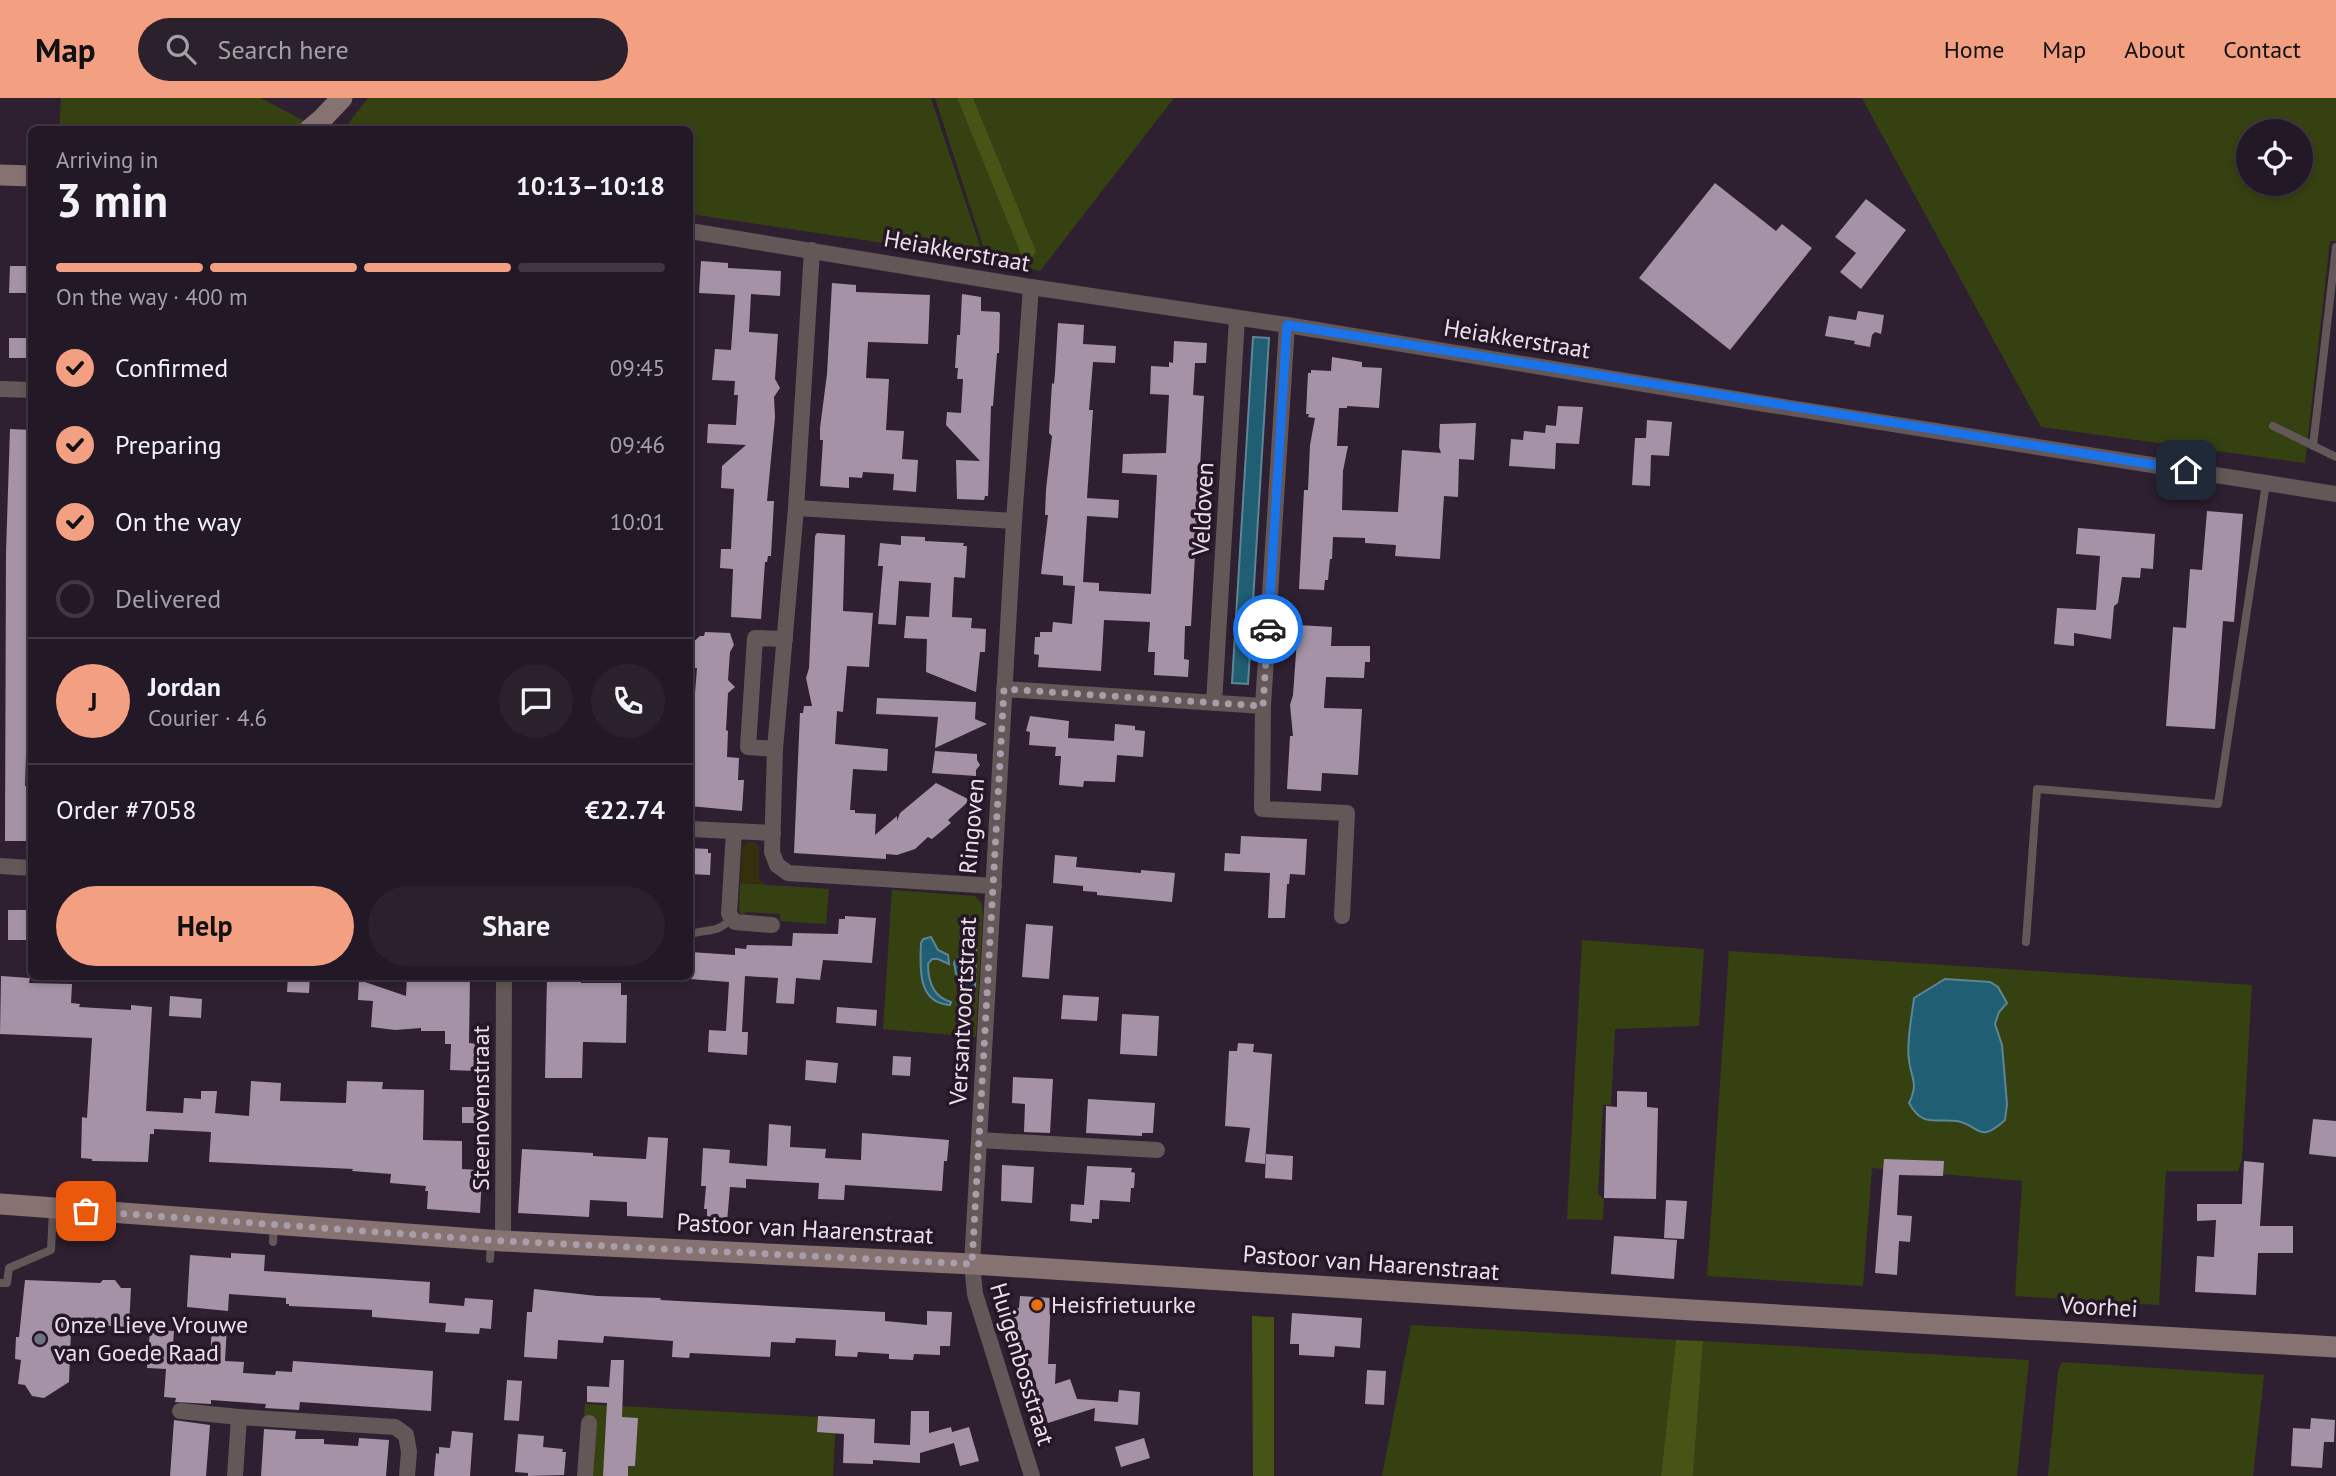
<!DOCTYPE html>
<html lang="en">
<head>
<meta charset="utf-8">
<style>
  body { margin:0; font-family:"PT Sans",sans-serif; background:#2b212d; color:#f1f3f6; height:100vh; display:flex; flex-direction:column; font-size:26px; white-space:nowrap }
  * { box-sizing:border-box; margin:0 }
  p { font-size:23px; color:#a3a0a7 }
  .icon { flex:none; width:38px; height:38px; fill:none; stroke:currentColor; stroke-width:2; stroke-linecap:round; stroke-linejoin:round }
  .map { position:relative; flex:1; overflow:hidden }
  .panel { position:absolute; left:28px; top:28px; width:665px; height:854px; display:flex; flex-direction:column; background:#231825; border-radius:10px; box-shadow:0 4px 10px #0003,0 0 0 2px #403742 }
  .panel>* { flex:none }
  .tools { position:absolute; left:2236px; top:21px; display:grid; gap:14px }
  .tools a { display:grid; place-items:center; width:77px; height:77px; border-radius:50%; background:#231825; box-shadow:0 4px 10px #0003,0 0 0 2px #403742; font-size:35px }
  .pin { position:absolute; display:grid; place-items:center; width:60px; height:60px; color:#fff; margin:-30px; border-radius:14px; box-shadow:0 4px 10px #0006 }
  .courier { position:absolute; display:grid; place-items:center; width:70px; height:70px; margin:-35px; border:5px solid #1a73e8; border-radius:50%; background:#fff; color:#222; box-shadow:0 2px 9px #0007 }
  .overview em { font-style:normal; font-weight:800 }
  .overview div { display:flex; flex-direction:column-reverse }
  .overview { display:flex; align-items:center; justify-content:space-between; height:119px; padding:0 28px }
  h1 { font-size:46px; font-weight:800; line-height:52px }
  .bar { display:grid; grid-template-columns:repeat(4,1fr); gap:10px 7px; align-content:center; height:84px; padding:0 28px }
  .bar i { height:9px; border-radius:5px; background:#403742 }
  .bar .current { background:#f39f82 }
  .bar p { grid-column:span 4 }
  .line { display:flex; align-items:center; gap:18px; padding:0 28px; border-top:2px solid #403742 }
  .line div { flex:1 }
  .round { display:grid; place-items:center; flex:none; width:74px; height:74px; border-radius:37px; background:#2b212d }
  ol { padding:0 28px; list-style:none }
  li { display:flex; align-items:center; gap:21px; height:77px }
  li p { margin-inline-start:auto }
  li .icon { padding:7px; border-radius:50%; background:#f39f82; color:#111; stroke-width:4 }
  li:last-child { color:#a3a0a7 }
  li i { width:38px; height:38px; border:4px solid #403742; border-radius:50% }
  .action { display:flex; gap:14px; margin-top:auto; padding:14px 28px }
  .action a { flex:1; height:80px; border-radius:42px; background:#f39f82; color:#111; font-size:28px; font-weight:800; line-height:80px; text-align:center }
  .action a+a { background:#2b212d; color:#f1f3f6 }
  header { display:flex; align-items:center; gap:42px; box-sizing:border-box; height:98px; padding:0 35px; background:#f39f82; color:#111 }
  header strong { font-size:33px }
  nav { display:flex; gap:38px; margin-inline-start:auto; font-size:24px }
  .search { width:490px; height:63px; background:#2b212d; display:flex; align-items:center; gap:18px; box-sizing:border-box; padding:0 24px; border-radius:38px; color:#a3a0a7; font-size:26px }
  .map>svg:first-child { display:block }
  .green { fill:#364111; fill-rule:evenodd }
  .forest { fill:#465415 }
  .sand { fill:#362e0d }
  .water { fill:#205e73; stroke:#5d8597; stroke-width:2 }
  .building { fill:#a592a6 }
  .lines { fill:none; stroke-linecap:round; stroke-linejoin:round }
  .lane { stroke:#635757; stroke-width:8 }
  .street { stroke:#635757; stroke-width:16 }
  .secondary { stroke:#867271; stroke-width:21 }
  .done { stroke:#a99daa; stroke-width:7; stroke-dasharray:0 12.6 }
  .route { stroke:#1a73e8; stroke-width:9 }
  .food-dot { fill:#e8710a; stroke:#261727; stroke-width:2.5 }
  .worship-dot { fill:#6b7280; stroke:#261727; stroke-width:2.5 }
  .labels { text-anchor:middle; stroke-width:7; stroke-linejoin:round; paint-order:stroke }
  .street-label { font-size:24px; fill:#eae0eb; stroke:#261727 }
  .poi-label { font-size:24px; fill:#eae0eb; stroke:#261727; text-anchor:start }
</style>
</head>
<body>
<header>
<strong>Map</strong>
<div class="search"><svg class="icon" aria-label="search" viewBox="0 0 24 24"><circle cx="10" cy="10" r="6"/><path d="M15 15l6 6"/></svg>Search here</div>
<nav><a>Home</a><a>Map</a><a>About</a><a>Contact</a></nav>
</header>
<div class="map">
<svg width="2336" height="1378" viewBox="0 0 2336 1378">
  <rect width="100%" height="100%" fill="#2f2031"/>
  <g class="green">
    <path d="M61,0H261L306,24L296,32H59Z"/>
    <path d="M368,0H931L984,160L690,116V32L344,31Z"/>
    <path d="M935,0H957L1027,170L1036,153L973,0H1174L1040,173L987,160Z"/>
    <path d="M1862,0H2336V143H2330L2305,365L2041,329ZM2249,33H2301V86H2249Z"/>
    <path d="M740,785L829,791L826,826L780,823V816L745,814L744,819L739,814Z"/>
    <path d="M892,792L975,798L981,804L983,813L976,939L883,931Z"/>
    <path d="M1582,842L1704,851L1699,928L1615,931L1611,1007H1603L1598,1096L1604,1101L1603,1122L1567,1121Z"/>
    <path d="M1729,853L2252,887L2242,1061L2238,1073H2166L2159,1207L2015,1198L2022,1083L1872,1070L1863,1188L1707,1178Z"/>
    <path d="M1411,1227L1676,1242L1661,1378H1382Z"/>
    <path d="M1703,1243L2029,1262L2017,1378H1693Z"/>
    <path d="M2062,1264L2264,1277L2253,1378H2048L2058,1273Z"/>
    <path d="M585,1306L836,1320L833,1378H580Z"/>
  </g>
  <g class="forest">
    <path d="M957,0H973L1036,153L1027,171Z"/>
    <path d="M1252,1218L1274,1219V1378H1253Z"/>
    <path d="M1676,1242L1703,1243L1693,1378H1661Z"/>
  </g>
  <path class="sand" d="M747,744H755L759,749V781L765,786L740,785L742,749Z"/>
  <g class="water">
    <path d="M1253,239L1269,240L1248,586L1232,585Z"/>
    <path d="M977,823L975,889L967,892L963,881L956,876L954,865C964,847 981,856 970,825Z"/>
    <path d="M931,839L938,852L948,857L949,866L938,861H932L928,866C928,883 933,899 951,904L950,907C917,905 920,869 921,845L923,841Z"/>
    <path d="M1945,881L1990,884L1998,889L2007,905L1999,914L1995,926L2002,947L2007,1006L2005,1022C1978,1047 1980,1027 1957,1023C1934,1020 1923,1030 1909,1005C1919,985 1911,981 1909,962C1906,945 1912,918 1914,900Z"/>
  </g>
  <g class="building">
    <path d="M1715,85L1776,133L1782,126L1812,150L1730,252L1639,180Z"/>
    <path d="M1866,101L1906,132L1861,191L1840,174L1856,155L1835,139Z"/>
    <path d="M701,163L728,165V170L781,173L780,198L751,196L749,234L778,236L775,281L780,290L774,299L775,319L767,403H774L771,458H768L767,464H765L761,521L731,519L733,471L720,470L721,451H731L734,391L721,390L722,368L746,347L707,345L708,326L736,327L738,297H734L735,283L712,282L715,251L731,252L735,197L699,195Z"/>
    <path d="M10,168H32V195H9Z"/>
    <path d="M832,185L856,187V194L930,197L928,246L868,244L866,280L889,281L886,332L904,333L902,361L918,362L916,394L893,392L894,376L863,374L862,380L849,379V390L820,388L823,342H820V330L827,276Z"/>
    <path d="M962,196L981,199V213L999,214L1000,216L999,255H997L993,308H991L988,398H985L984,402L957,401L956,362L980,363L946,327L947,314L961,315L963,281H957L958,270H955L957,237H960Z"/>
    <path d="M1858,213L1884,217L1881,236L1875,234L1872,237L1870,249L1854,246L1855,243L1825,238L1829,218L1856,222Z"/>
    <path d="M1058,225L1084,227L1083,246L1116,248L1115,265L1093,264L1089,312H1093L1087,400L1119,402L1118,420L1087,418L1083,484L1099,485V493L1151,496L1157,377L1122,375L1123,356L1166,355L1169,297L1150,296L1151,268L1169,269V264L1173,265L1174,243L1207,245L1206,265H1195L1193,297L1204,298L1191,528H1185L1184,561L1189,562L1188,579L1154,577L1155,554H1148L1150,524L1104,522L1101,573L1038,569L1039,557L1034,556L1035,539H1040V534H1052L1053,524L1072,526L1075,488L1063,487V478L1041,476L1048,417H1045L1046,392L1052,338L1049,335L1052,285L1054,286L1055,275Z"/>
    <rect x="9" y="240" width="23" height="20"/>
    <path d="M1332,259L1362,264V269L1382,270L1379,310L1347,308V310H1339L1337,348H1348L1343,373L1342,412L1398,414L1402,352L1441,355L1439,349L1440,326L1476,325L1474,362L1459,361L1458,399L1444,398L1440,461L1395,458L1396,447L1365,445V440L1333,439L1332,461H1330L1328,482H1325L1324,492L1299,491L1304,392H1308L1310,347L1315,320L1308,319L1309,316H1306L1308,275H1311V272L1331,273Z"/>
    <path d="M1558,308L1583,309L1579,346L1556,345L1555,371L1509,368L1511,341L1523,342L1524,333L1545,335L1546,327L1556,328Z"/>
    <path d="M1647,322L1672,324L1669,358L1651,357L1650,388L1632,387L1635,340H1646Z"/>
    <path d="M10,331L32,332L28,395H32V416H30V431L27,430V477H32V522H29L28,557H32V655H26L25,688H32V743H5L6,455Z"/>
    <path d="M2207,413L2243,416L2234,524L2223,523L2215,631L2166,628L2173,529L2186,530L2190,471L2202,472Z"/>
    <path d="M2078,430L2155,436L2153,471L2141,470L2140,480L2122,479L2118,505L2114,508L2111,541L2074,535V548L2054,546L2057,510L2096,512L2100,458L2076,456Z"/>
    <path d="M817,435L845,437L843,513L873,515L869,569L847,568L843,614L837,613L835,646L888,651L887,673L853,671L850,712H855V715L876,716L875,737L897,718V723L900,715L936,685L970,702L948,722L951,725L932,741L928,739L915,751L897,757L886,756V761L794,755L800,615H803L804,608H812L806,580L809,570L815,438Z"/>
    <path d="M901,438L925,439V443L964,445L963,448H967L965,480L954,479L952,519L972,520L971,530L986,531L985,554H980L976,594L926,574L927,541L904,540L906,518L929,519L931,485L899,483L896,527L878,526L883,468H878L880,445L901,447Z"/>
    <path d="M1298,527L1332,529L1331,548H1370V564H1365L1364,580L1326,579L1324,610L1362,611L1358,677L1322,675L1321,693L1287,691L1290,638H1293L1290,607L1293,597Z"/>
    <path d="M705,534L730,535L734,547L730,554L728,582L735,589L728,595L726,632L728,633L727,659L739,660L738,682H744L742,713L690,708V658L697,570H690V547L700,538H704Z"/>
    <path d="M877,600L976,604L975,621L987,626L935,650L938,619L876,616Z"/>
    <path d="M1030,618L1069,623L1068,640L1114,643L1115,626L1135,628V632L1145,633L1143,659L1117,657L1115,684L1084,683L1083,689L1059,687L1061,658H1055L1056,649L1029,647L1030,634L1026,633Z"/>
    <path d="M935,653L977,656V662L980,667L976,672V678L932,675Z"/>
    <path d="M1241,738L1307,741L1305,777L1290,776L1289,786H1287L1285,820H1268L1270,775L1224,773L1225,755L1240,756Z"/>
    <path d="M690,750L708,751V755H711L710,777L690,776Z"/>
    <path d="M1055,757L1077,759L1076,769L1141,775V772L1175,775L1172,804L1097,797V794L1083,793V788L1053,785Z"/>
    <rect x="8" y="812" width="24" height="30"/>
    <path d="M845,818L876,820L872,865L823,862L820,882L796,880L794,906L776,905L778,880L745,878L742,934H748L747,957L708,954L709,932L726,933L729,884L690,881V854L735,857V850L746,851L747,847L792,848L793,835L838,836L839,821H845Z"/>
    <path d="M1026,826L1053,828L1049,881L1022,879Z"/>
    <path d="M1,878L30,880L29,885L72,886L71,905L80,906L79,909L131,912V907L152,909L146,1013L183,1015L184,1000L201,1001V993H217L215,1015L249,1018L251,983L281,985L280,1003L346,1005L347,983L383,984L382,991L424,992L423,1042L462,1043V1071L478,1072V1078H482L480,1115L427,1111L428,1093H425L426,1088L390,1085L391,1076L352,1073L353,1071L209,1064L211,1034L154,1031V1036H150L148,1064L92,1063V1061L81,1060L82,1019L87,1020L92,940L0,936Z"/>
    <path d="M288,878H310L309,895L287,894Z"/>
    <path d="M407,878H470L469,945L478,946L477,973L450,972L451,946H445V933H421V930L395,932L371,929L373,903L358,902L359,882L406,898Z"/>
    <path d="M547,878H581V885H621V897H627L626,945L583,944L582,980H545Z"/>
    <path d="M1063,897L1099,899L1097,923L1061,921Z"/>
    <path d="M170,898L202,901L201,920L169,918Z"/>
    <path d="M837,909L877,912L876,928L836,925Z"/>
    <path d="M1122,916L1159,918L1157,958L1120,956Z"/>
    <path d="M1238,945L1254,946L1253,954L1272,956L1265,1066L1245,1064L1250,1030L1225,1028L1229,953H1237Z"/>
    <path d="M893,958L911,959L910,978L892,977Z"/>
    <path d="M806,962L838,965L836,985L805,982Z"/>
    <path d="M1013,979L1053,981L1050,1035L1024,1034L1025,1006L1012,1005Z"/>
    <path d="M1617,993L1647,994V1009L1658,1010L1656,1101L1604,1100L1606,1008L1617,1009Z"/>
    <path d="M1088,1001L1155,1005L1153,1035H1142V1038L1086,1035Z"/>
    <path d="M462,1009H484L483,1025H462Z"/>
    <path d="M2313,1021L2336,1023V1059L2309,1056Z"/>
    <path d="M769,1026L791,1028L790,1049L826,1051L825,1060L861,1062L862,1035L949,1042L947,1063H944L942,1093L845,1087L844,1102L818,1101L819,1085L746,1081V1090L730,1089L727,1124L707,1123V1111H704L706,1088H701L703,1050L730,1052L729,1065L767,1068Z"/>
    <path d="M648,1039L668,1040L663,1120L627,1118V1104L590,1102L589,1119L518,1115L522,1051L593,1055V1058L646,1061Z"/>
    <path d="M1266,1056L1293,1058L1292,1082L1265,1080Z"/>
    <path d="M1884,1061L1944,1063L1943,1078L1899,1077L1897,1117L1912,1118L1910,1144L1899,1143L1897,1177L1875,1175Z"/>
    <path d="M2244,1063L2264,1065L2260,1128H2293V1155H2258L2256,1197L2195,1194L2197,1158L2214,1159L2216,1122L2197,1123V1106H2242Z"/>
    <path d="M1002,1067L1034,1069L1032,1105L1001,1103Z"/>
    <path d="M1087,1068L1132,1070L1131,1074L1135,1075L1134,1090H1131L1130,1104L1100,1102L1099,1121H1092V1125L1070,1123L1071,1106L1084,1107Z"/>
    <path d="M1666,1102L1687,1103L1684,1141L1664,1140Z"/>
    <path d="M1614,1138L1677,1142L1674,1181L1611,1176Z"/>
    <path d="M231,1155L265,1157L264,1173L430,1184L429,1205L464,1208L465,1200L493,1202L491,1231L480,1230L479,1236L445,1234L446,1225L372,1219V1212L289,1208V1206H286V1200L229,1196L228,1213L187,1209L190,1157L231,1160Z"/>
    <path d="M25,1182L100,1185L103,1182H115L121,1190H131L129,1229L94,1227L93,1232L71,1231L69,1284L44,1300L32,1298L25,1287L18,1286L21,1262L15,1261L16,1239H19Z"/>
    <path d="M534,1191L597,1198L661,1200L660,1202L885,1214V1223L927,1227V1213L952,1214L950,1248H940V1257L914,1256L913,1262L889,1261V1256L858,1254L857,1259L835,1258L836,1242L796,1240L795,1245L771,1244L770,1259L690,1255L689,1260L672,1259L673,1243L604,1238L603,1245L558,1242L557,1261L524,1259L527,1214H532Z"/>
    <path d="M1020,1198L1051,1200L1048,1266H1056L1055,1286L1070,1281L1077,1301L1118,1304L1119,1292L1140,1294L1138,1327L1094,1323L1095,1310L1048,1325L1040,1303L1033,1301L1038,1295L1032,1274L1017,1273V1248H1009L1000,1216L1019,1210Z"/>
    <path d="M1292,1215L1362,1220L1360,1250L1335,1248L1334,1259L1299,1257V1246H1290Z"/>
    <path d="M212,1226L227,1228L225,1263L244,1264L243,1275L275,1277L276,1273L292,1274L293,1263L433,1273L431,1313L300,1304L299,1312L265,1310L266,1306L211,1302V1306L175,1304L176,1300L164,1299L166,1271L147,1270L150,1232L174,1233L172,1259L210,1262Z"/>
    <path d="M611,1262H624L622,1319L638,1320L635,1368H628V1378H603L607,1305L587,1304V1288L609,1289Z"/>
    <path d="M1367,1272L1386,1273L1384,1307L1365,1306Z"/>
    <path d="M507,1282L522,1283L519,1323L504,1322Z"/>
    <path d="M911,1313H929V1335L951,1329L952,1334L969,1329L979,1363L960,1368L954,1345L920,1355V1365L873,1362V1366L843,1365L844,1336L817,1334L818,1318L875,1321L874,1345L910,1347Z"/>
    <path d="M2311,1320L2335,1322L2334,1344H2324L2322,1370L2291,1368L2293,1330L2310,1331Z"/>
    <path d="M174,1322L210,1327L206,1378H170Z"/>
    <path d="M264,1331L296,1333L295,1341H324V1346L358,1348L359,1340L389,1342L386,1378H261Z"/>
    <path d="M452,1333L473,1335L470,1378H434L436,1355L439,1356V1349L450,1350Z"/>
    <path d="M518,1336L544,1338L543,1349L563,1351L562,1354H566L564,1377L528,1378V1375L515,1374Z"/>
    <path d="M1144,1340L1150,1360L1121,1369L1115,1349Z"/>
  </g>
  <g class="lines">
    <g class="lane">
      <path d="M2273,328L2336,359"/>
      <path d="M2313,348L2336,149"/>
      <path d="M690,838L691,836C712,830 714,836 732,821"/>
      <path d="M2026,844L2037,691L2218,706L2266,385"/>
      <path d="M273,1144L274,1126"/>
      <path d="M490,1161L491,1143"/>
      <path d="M0,1185H7L9,1170L51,1152L53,1112"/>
    </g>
    <g class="street">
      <path d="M690,133L1031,189L1287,227L1759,305L2336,396"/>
      <path d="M812,152L796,410L775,651L772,754L777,767L788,775L994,788"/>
      <path d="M1031,189L1014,423L972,1166L975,1196L1032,1378"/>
      <path d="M0,291L32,292"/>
      <path d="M796,410L1014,423"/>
      <path d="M1004,591L1263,608L1262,711L1347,715L1342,818"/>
      <path d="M1214,605L1237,220"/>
      <path d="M1263,608L1287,227"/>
      <path d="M775,651L748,649L755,540L785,541"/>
      <path d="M690,731L773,735"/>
      <path d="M734,733L729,816L735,824L772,827"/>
      <path d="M0,768L32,770"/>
      <path d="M979,1042L1157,1052"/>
      <path d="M503,1143L504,878"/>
      <path d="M180,1313L239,1319"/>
      <path d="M235,1378L239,1319L395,1329L406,1337L409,1354L407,1378"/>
      <path d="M585,1378L589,1325"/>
    </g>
    <g class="secondary">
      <path d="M309,32L322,21L342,0"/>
      <path d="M0,77L32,78"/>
      <path d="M0,1106L503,1143L972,1166L1692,1212L2336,1249"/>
    </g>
  </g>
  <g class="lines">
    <path class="done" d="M86,1113L503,1143L972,1166L1004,591L1263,608L1268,531"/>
    <path class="route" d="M1268,531L1287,227L2186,372"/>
  </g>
  <circle class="food-dot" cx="1037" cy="1207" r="7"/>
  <circle class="worship-dot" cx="40" cy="1241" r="7"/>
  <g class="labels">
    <g class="street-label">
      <text transform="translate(957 153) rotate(10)" y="8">Heiakkerstraat</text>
      <text transform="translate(1517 241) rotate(9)" y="8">Heiakkerstraat</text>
      <text transform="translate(1203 411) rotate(-87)" y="8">Veldoven</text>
      <text transform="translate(972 728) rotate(-85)" y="8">Ringoven</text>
      <text transform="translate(963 913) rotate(-87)" y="8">Versantvoortstraat</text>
      <text transform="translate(481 1010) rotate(-90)" y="8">Steenovenstraat</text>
      <text transform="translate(805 1131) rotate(3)" y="8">Pastoor van Haarenstraat</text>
      <text transform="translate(1371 1165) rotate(4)" y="8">Pastoor van Haarenstraat</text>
      <text transform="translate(2099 1209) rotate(3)" y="8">Voorhei</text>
      <text transform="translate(1022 1266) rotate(73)" y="8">Huigenbosstraat</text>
    </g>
    <g class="poi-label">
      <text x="1051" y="1215">Heisfrietuurke</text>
      <text x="54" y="1235">Onze Lieve Vrouwe<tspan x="54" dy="28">van Goede Raad</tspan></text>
    </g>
  </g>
</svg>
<div class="tools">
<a><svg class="icon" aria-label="locate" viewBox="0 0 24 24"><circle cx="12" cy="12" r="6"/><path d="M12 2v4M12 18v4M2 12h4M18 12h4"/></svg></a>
</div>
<div class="pin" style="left:86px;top:1113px;background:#ea580c"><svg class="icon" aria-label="bag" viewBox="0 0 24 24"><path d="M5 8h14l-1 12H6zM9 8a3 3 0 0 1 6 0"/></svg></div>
<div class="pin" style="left:2186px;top:372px;background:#1f2937"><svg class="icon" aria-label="home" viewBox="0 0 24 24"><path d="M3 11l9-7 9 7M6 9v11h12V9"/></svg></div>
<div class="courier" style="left:1268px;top:531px"><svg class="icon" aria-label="car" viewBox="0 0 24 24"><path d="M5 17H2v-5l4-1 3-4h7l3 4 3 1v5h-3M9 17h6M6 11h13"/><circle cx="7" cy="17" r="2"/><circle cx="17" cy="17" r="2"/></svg></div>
<section class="panel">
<div class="overview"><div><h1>3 min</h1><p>Arriving in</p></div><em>10:13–10:18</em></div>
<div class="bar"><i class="current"></i><i class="current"></i><i class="current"></i><i></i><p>On the way · 400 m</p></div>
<ol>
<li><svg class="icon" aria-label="check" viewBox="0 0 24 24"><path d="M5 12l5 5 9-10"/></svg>Confirmed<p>09:45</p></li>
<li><svg class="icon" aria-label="check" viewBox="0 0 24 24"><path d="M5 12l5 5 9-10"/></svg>Preparing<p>09:46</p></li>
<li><svg class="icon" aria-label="check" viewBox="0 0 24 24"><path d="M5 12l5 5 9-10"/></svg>On the way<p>10:01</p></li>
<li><i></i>Delivered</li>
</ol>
<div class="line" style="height:126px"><b class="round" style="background:#f39f82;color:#111">J</b><div><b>Jordan</b><p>Courier · 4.6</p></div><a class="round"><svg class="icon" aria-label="chat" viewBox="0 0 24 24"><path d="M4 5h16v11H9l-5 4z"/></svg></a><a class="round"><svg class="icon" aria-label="phone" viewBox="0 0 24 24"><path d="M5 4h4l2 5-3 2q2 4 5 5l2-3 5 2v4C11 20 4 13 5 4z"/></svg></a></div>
<div class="line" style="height:91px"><div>Order #7058</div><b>€22.74</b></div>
<div class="action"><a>Help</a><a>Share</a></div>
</section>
</div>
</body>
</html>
